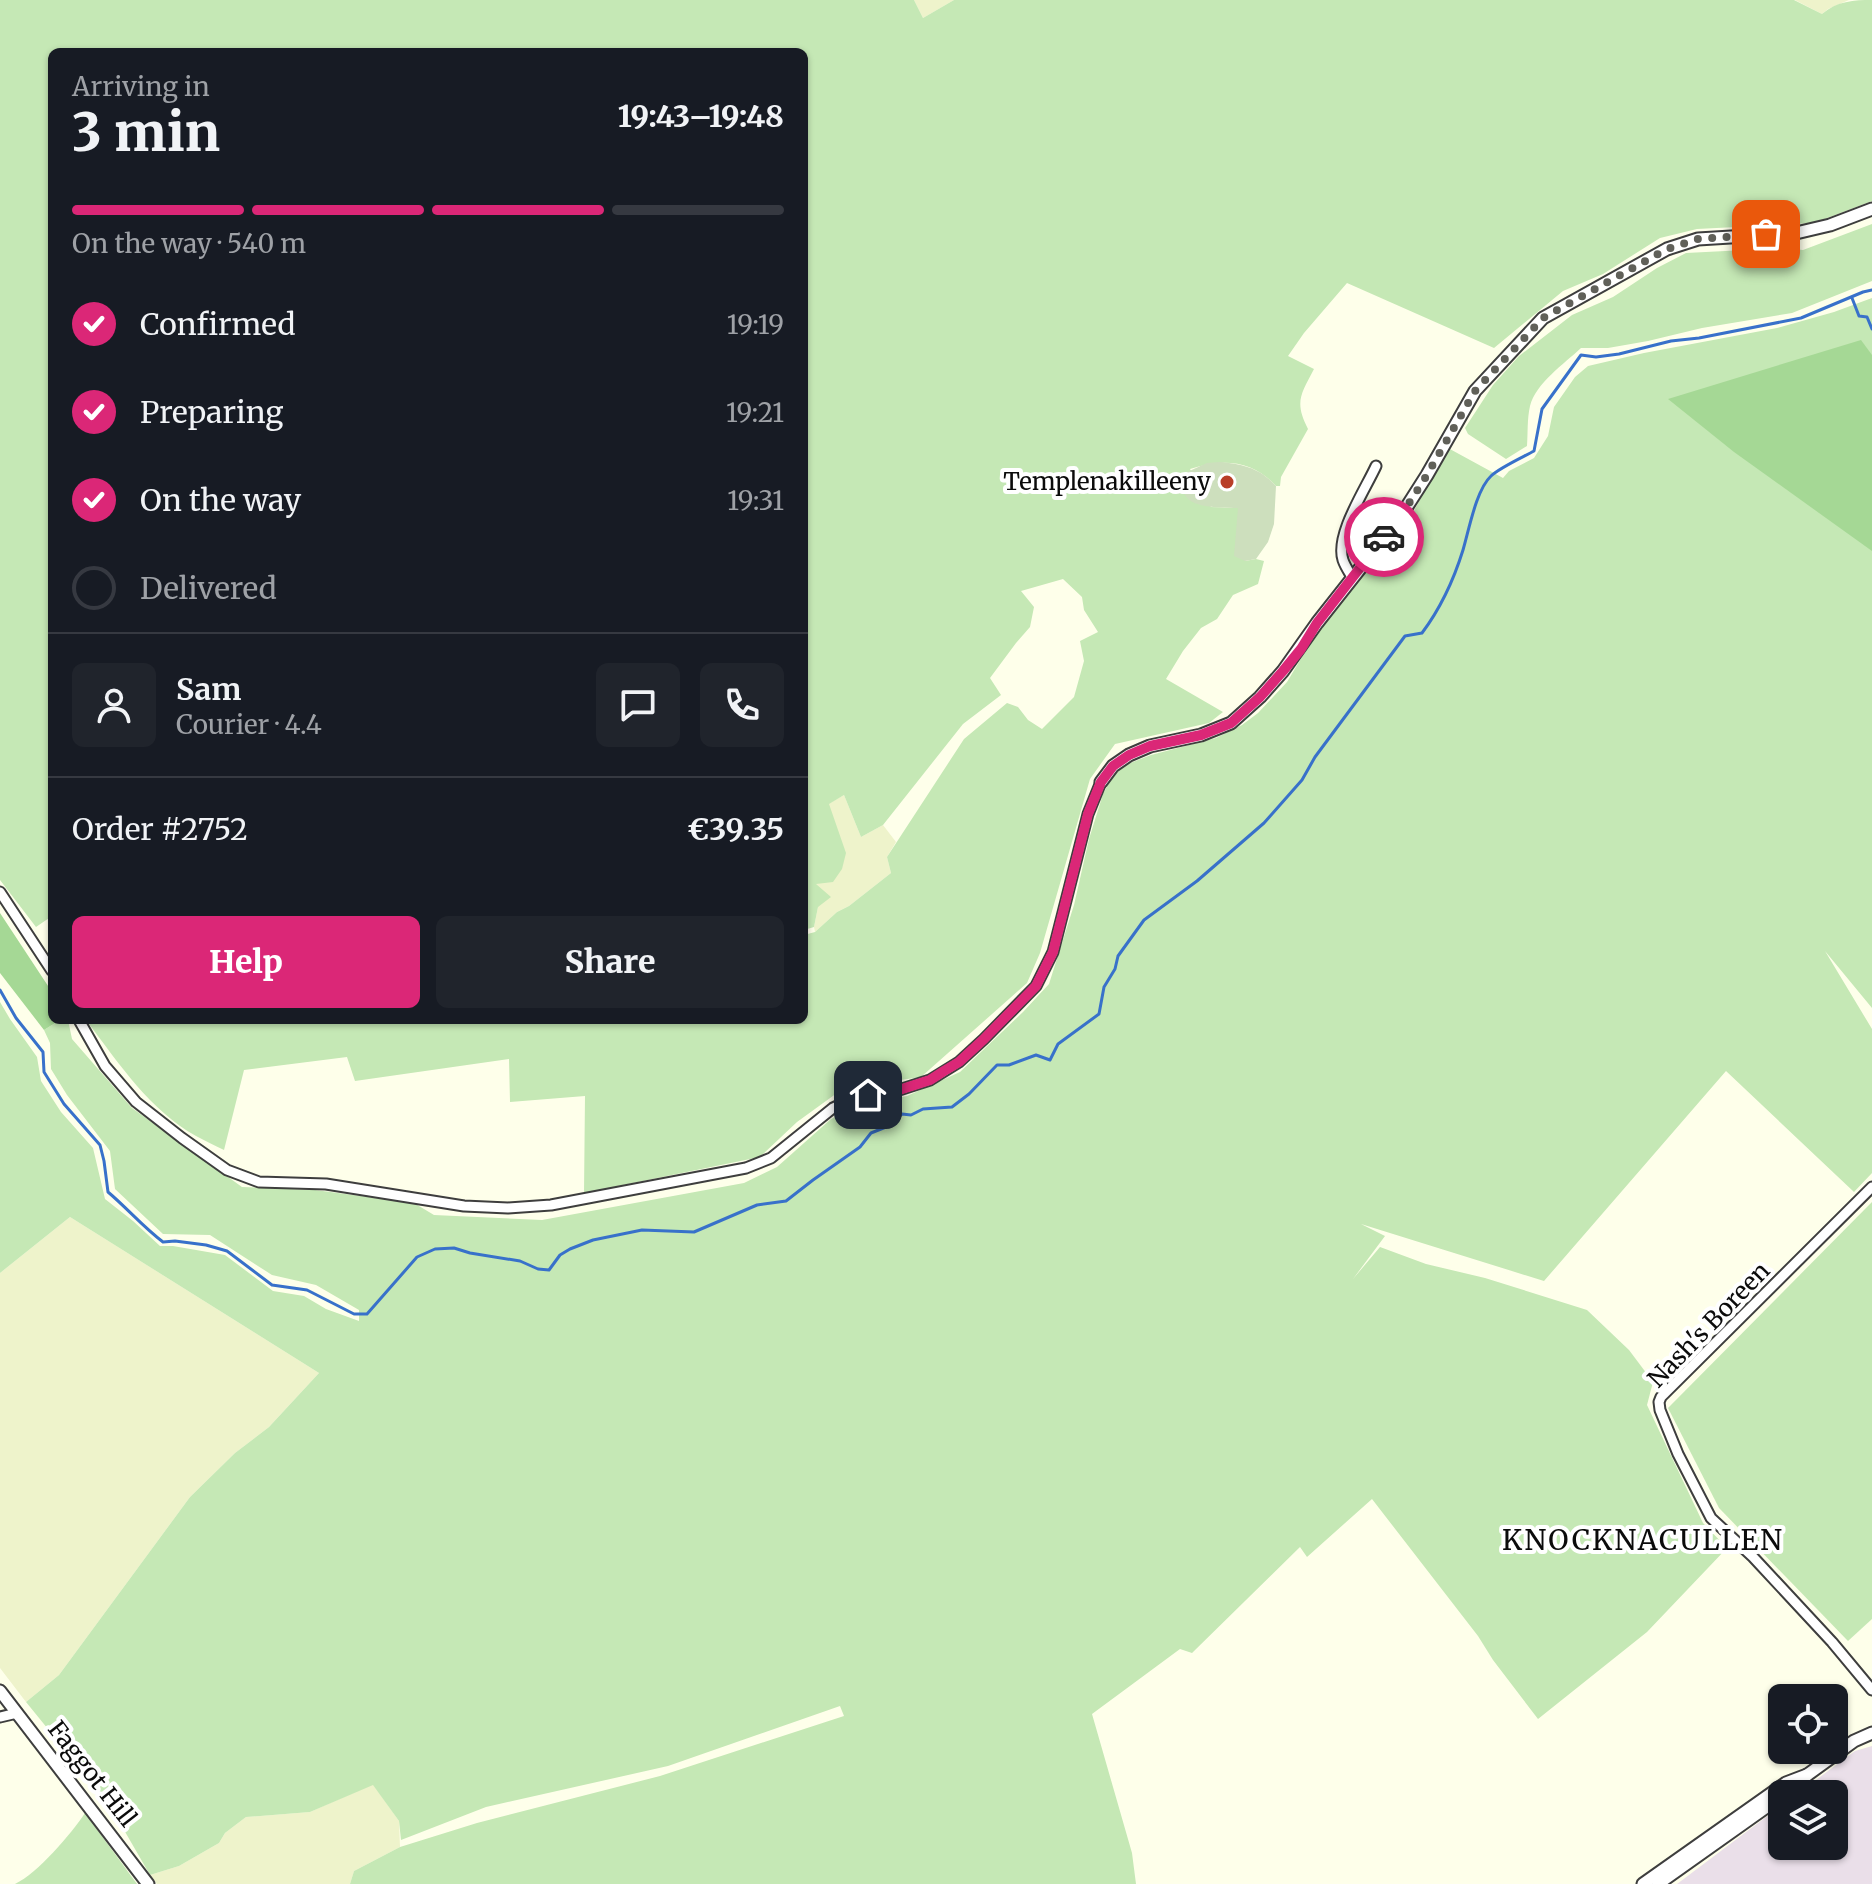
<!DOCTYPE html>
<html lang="en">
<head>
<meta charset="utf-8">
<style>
  body { margin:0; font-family:Merriweather,serif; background:#20242c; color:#f1f3f6; height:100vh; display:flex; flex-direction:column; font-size:30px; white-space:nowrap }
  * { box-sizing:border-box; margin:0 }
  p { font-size:26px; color:#9ea1a6 }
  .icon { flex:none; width:44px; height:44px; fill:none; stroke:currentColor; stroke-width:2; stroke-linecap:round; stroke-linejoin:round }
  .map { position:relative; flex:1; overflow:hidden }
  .panel { position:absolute; left:48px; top:48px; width:760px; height:976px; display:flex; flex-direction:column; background:#171b24; border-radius:12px; box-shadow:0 2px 6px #0004 }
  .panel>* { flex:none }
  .fabs { position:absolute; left:1768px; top:1684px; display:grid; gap:16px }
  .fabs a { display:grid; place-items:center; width:80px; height:80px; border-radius:12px; background:#171b24; box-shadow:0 2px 6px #0004; font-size:40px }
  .pin { position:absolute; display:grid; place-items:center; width:68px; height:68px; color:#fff; margin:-34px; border-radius:16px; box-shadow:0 4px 12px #0006 }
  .courier { position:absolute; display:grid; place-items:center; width:80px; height:80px; margin:-40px; border:6px solid #db2777; border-radius:50%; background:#fff; color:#222; box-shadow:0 2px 10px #0007 }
  .overview em { font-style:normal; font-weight:800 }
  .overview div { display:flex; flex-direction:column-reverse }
  .overview { display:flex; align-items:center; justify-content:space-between; height:136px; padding:0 24px }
  h1 { font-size:52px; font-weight:800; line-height:60px }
  .bar { display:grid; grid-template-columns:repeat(4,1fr); gap:12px 8px; align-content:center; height:96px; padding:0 24px }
  .bar i { height:10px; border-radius:6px; background:#363941 }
  .bar .on { background:#db2777 }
  .bar p { grid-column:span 4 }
  .line { display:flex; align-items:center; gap:20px; padding:0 24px; border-top:2px solid #363941 }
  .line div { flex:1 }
  .round { display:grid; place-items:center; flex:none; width:84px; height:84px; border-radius:12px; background:#20242c }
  ol { padding:0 24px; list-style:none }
  li { display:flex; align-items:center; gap:24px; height:88px }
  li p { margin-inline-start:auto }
  li .icon { padding:8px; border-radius:50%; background:#db2777; color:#fff; stroke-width:4 }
  li:last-child { color:#9ea1a6 }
  li i { width:44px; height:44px; border:4px solid #363941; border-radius:50% }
  .primary-button { display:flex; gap:16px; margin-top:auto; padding:16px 24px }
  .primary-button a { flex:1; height:92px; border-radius:12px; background:#db2777; color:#fff; font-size:32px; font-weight:800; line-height:92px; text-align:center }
  .primary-button a+a { background:#20242c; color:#f1f3f6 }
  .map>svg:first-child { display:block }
  .industrial { fill:#eadfe9 }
  .farmland { fill:#eef3cb }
  .green { fill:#c5e8b5 }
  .forest { fill:#a5d895 }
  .cemetery { fill:#cddfbd }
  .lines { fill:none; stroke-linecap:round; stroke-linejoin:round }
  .stream { stroke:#3871ca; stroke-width:3 }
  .minor-casing { stroke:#3e3e3e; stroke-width:13 }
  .tertiary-casing { stroke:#3e3e3e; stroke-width:15 }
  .minor { stroke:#fff; stroke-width:9 }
  .tertiary { stroke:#fff; stroke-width:11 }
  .done { stroke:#606059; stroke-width:8; stroke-dasharray:0 14.4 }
  .route { stroke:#db2777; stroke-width:10 }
  .poi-dot { fill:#b83e27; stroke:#fff; stroke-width:3 }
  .labels { text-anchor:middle; stroke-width:8; stroke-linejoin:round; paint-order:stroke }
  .poi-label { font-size:24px; fill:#0b0b0b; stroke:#fff; text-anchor:end }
  .street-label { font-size:24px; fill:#0b0b0b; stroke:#fff }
  .quarter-label { font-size:28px; letter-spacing:2px; fill:#0b0b0b; stroke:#fff }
</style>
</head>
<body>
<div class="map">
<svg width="1872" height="1884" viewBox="0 0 1872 1884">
  <rect width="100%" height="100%" fill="#feffea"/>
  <path class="industrial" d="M1872,1746V1884H1677L1782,1805V1846H1834V1794H1797L1855,1751Z"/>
  <g class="farmland">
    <path d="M914,0H954L923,18Z"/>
    <path d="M1795,0H1849L1828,9L1822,14Z"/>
    <path d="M844,795L861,837L883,825L896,842L887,857L891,873L849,906L837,912L815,932L814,927L818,907L815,884L828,804Z"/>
    <path d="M70,1217L319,1373L269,1427L235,1453L190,1497L59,1675L26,1702L0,1668V1273Z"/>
    <path d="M373,1784L399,1821L400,1847L354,1871L350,1884H157L150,1875L179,1866L219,1843L225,1833L246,1817L310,1812Z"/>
  </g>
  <g class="green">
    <path d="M0,0H914L923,18L954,0H1794L1822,14C1837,1 1854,0 1872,0V201L1814,223L1697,229L1660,238L1603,274L1563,291L1494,348L1347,283L1304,333L1288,356L1314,369C1301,394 1294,402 1308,429L1281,477L1280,486H1276C1253,460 1222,458 1190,469L1211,507L1239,508L1245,561L1256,559L1264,561L1258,584L1233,595L1217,619L1201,628L1183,651L1166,679L1223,712L1209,723L1115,744L1090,779L1040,953L1027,983L921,1077L867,1085L837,1093L797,1122L760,1157L584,1193L585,1096L510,1102L509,1059L355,1081L347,1057L244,1070L224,1150C214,1145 205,1141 196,1136C150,1110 120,1065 89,1024L95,1020H804V935L815,932L837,912L849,906L891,873L887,857L964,739L1007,703L1018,707L1028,720L1042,729L1074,697L1084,661L1080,641L1098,632L1084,610L1082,597L1063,579L1021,591L1034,607L1030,627L1016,643L990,678L1001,695L963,724L883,825L861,837L844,795L829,804L846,853L842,869L833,882L816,884L831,897L818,907L814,927L804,930V52H52V916L36,927L0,880Z"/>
    <path d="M1872,224V281L1792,313L1702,328L1648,341L1608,348H1581C1564,364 1536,383 1530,406C1527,419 1528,433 1527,446L1506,459L1468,434L1465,428L1493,385L1519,356L1572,315L1613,297L1657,268L1686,253L1784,248L1803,250Z"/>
    <path d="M1872,298V1008L1825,951L1872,1029V1173L1854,1192L1726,1071L1544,1281L1361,1224L1385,1236L1353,1279L1380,1247L1426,1264L1485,1278L1587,1310L1629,1350L1653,1382L1647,1405L1703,1523L1727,1548L1647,1632L1538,1719L1493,1660L1478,1636L1372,1499L1307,1557L1300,1547L1192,1653L1180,1649L1092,1714L1132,1853L1136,1884H350L354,1871L400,1847L477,1823L660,1776L844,1716L840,1706L668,1766L486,1807L401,1840L399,1821L373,1785L310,1812L246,1817L225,1833L219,1843L179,1866L150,1875L109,1804L26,1702L59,1675L190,1497L235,1453L269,1427L319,1373L70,1217L0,1273V1002L10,1019L37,1057L41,1081L61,1112L93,1148L105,1199L133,1221L160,1246H173L225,1255L273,1291L304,1296L326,1309L359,1321V1310L316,1285L272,1275L210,1235L163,1234L115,1189L110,1151L67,1095L51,1069L50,1043L44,1030L60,1020H68L72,1039L132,1108L242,1187L315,1190L414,1203L434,1215L542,1220L744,1183L777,1167L831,1119L859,1105L907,1096L960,1072L1023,1012L1049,984L1074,905L1089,839L1103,794L1112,777L1125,765L1151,755L1216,738L1242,725L1258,713L1287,682L1314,637L1351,588L1410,518L1448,448L1503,478L1509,471L1534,458L1548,436L1554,407L1575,377L1588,366L1644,353L1777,328L1834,312Z"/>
    <path d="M1872,1202V1619L1848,1641L1719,1508L1668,1408Z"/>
    <path d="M85,1813L137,1884H15C38,1873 71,1834 85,1813Z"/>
  </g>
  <g class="forest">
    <path d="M1861,340L1872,355V551L1734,452L1668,399Z"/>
    <path d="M0,913L52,992V1020H60L44,1030L0,973Z"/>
  </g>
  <path class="cemetery" d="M1219,462C1243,464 1260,468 1276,486L1274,524L1268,542L1256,559L1245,561L1234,556L1238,508C1214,507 1172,510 1185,473L1207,463Z"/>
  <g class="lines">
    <g class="stream">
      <path d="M1852,298L1859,316L1867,317L1872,329"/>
      <path d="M0,990L16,1018L43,1052L44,1072L64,1104L100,1145L104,1161L108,1192C127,1208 143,1227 163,1242L175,1241L206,1245L227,1251L272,1285L307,1290L354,1314H367L417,1257L435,1249L454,1248L470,1253L520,1261L538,1269L549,1270L560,1255L570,1249L593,1240L642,1230L694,1232L757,1205L786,1201L813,1180L860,1147L871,1133L886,1127L902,1114L911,1115L923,1109L952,1107L969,1094L997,1065H1009L1036,1055L1050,1060L1058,1044L1099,1014L1104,987L1115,969L1118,956L1144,920L1197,881L1264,823L1302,780L1315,757L1405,636L1422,633C1440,609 1454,579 1463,550C1469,530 1476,490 1491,476C1499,468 1523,457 1534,451L1542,409L1581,355L1596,357L1619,354L1671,341L1699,338L1801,318L1863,292L1872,290"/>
    </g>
    <g class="minor-casing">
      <g id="minor">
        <path d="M1352,577C1349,572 1345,566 1343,560C1335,535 1365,490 1376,466"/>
        <path d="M0,892L52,971"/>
        <path d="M79,1020L105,1066L136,1102L182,1138L227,1170L259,1182L326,1184L464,1206L508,1208L551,1205L746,1168L771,1158L833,1108L850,1100L899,1090L930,1080L959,1062L984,1039L1036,986L1053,952L1088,814L1101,782"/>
        <path d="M1872,1187L1661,1397L1659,1402L1660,1410L1678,1454L1711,1518L1753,1557L1832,1642L1872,1690"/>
        <path d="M0,1717L17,1713"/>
      </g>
    </g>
    <g class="tertiary-casing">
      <g id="tertiary">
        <path d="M1101,782L1113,766L1129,755L1150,746L1201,735L1231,723L1260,697L1283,671L1317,623L1399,519L1427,475L1475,391L1543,318L1667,249L1698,239L1796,233L1830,225L1872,209"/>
        <path d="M0,1691L148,1884"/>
        <path d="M1803,1778L1854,1741L1872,1733"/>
        <path d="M1643,1884L1786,1783L1807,1775"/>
        <path d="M1658,1884L1782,1796"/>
      </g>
    </g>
    <use href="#minor" class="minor"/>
    <use href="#tertiary" class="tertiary"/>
  </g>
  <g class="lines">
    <path class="done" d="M1384,537L1399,519L1427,475L1475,391L1543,318L1667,249L1698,239L1766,234"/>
    <path class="route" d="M868,1095L899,1090L930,1080L944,1071L959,1062L984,1039L1036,986L1053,952L1088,814L1101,782L1113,766L1129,755L1150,746L1201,735L1231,723L1260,697L1283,671L1301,649L1317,623L1384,537"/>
  </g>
  <circle class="poi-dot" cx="1227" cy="482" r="8"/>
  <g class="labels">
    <g class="poi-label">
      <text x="1211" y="490">Templenakilleeny</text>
    </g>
    <g class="street-label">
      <text transform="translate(1709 1325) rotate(-46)" y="8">Nash's Boreen</text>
      <text transform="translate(92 1774) rotate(52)" y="8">Faggot Hill</text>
    </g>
    <g class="quarter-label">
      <text x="1643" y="1550">KNOCKNACULLEN</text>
    </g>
  </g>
</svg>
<div class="fabs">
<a><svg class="icon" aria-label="locate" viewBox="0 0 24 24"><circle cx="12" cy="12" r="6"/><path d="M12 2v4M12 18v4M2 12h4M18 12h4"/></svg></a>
<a><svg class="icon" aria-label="layers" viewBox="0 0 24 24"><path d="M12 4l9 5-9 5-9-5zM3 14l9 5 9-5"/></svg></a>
</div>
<div class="pin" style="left:1766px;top:234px;background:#ea580c"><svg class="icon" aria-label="bag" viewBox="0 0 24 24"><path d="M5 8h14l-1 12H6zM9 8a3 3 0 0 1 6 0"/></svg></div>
<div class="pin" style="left:868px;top:1095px;background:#1f2937"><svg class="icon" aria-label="home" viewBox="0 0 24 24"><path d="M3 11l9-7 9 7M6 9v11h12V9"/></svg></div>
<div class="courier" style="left:1384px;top:537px"><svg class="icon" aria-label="car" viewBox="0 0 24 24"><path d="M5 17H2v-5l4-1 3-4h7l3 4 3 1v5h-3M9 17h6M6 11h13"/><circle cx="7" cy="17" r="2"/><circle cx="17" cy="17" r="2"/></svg></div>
<section class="panel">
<div class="overview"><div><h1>3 min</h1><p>Arriving in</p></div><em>19:43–19:48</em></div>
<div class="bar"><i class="on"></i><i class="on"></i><i class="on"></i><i></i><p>On the way · 540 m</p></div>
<ol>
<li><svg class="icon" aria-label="check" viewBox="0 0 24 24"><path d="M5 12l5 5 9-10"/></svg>Confirmed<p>19:19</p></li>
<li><svg class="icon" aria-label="check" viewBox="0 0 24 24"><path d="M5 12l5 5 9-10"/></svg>Preparing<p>19:21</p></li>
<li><svg class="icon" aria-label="check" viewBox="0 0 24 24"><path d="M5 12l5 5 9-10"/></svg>On the way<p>19:31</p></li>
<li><i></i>Delivered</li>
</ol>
<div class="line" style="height:144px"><a class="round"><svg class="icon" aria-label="person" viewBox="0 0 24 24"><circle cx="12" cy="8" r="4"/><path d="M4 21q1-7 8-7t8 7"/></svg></a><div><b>Sam</b><p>Courier · 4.4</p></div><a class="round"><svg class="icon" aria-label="chat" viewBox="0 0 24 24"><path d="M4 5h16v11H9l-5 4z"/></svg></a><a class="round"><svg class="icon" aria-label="phone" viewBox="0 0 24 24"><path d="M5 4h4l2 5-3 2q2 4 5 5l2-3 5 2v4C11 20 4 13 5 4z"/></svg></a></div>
<div class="line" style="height:104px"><div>Order #2752</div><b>€39.35</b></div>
<div class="primary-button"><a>Help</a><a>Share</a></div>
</section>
</div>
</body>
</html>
